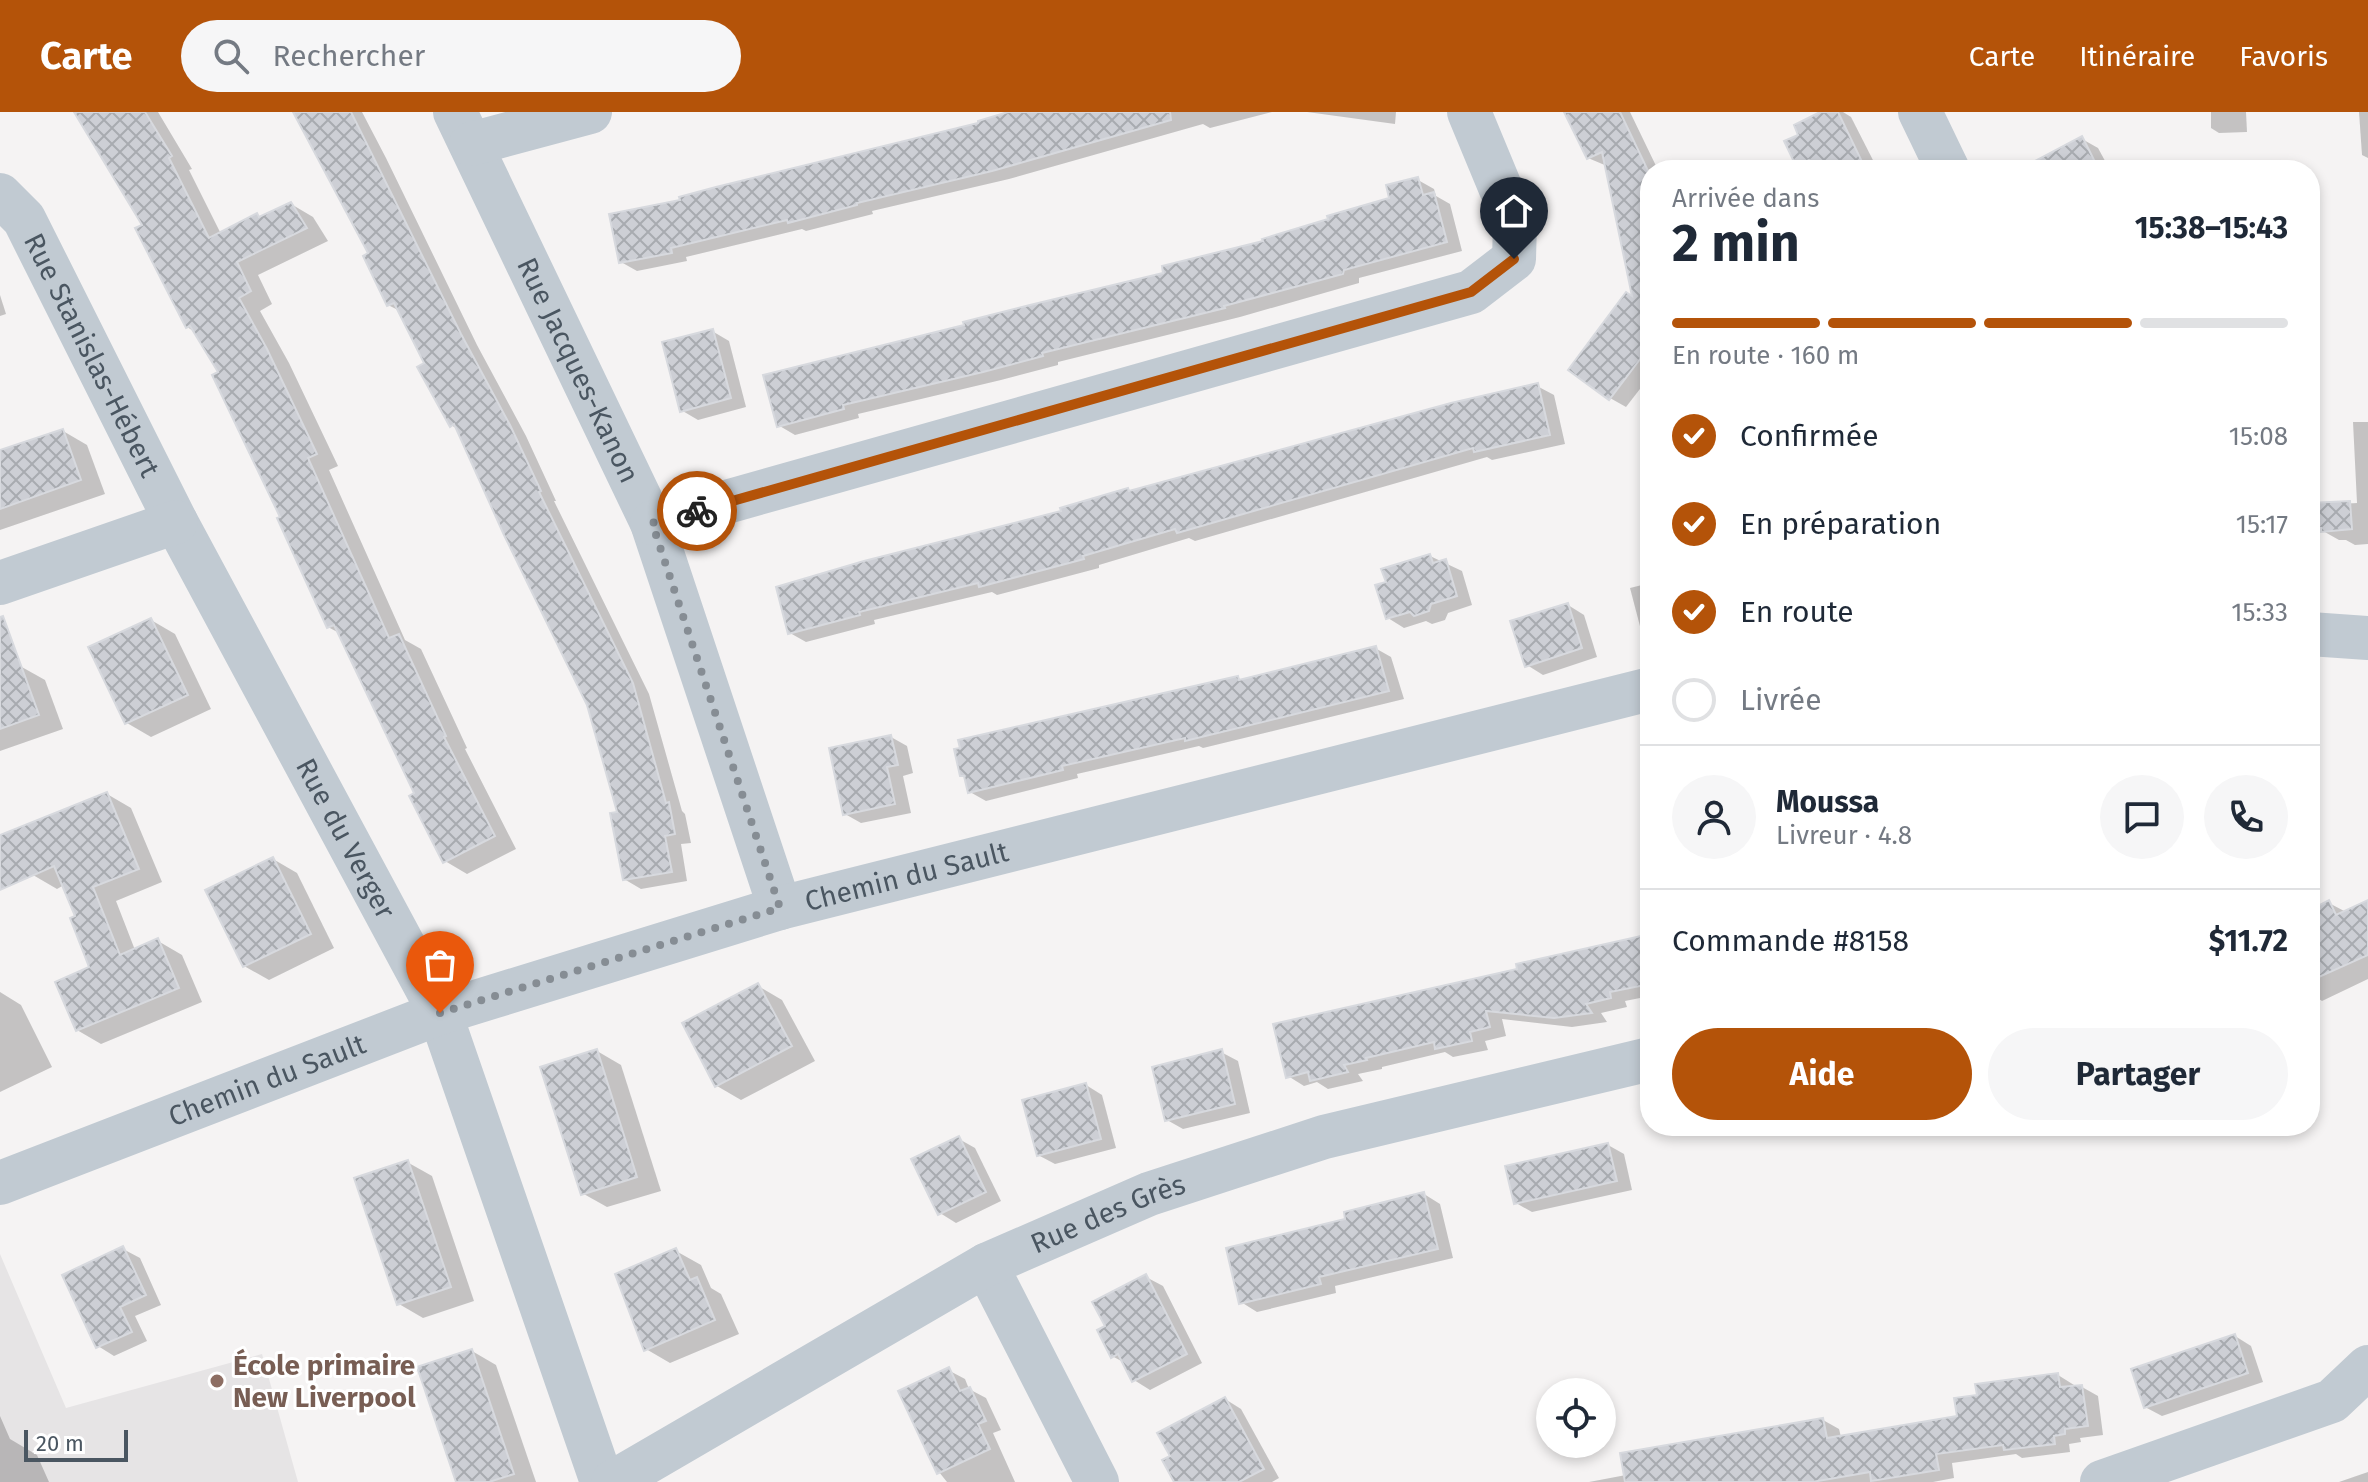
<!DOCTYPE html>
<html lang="fr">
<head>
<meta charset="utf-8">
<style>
  body { margin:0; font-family:"Fira Sans",sans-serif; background:#f6f6f7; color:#1f2937; height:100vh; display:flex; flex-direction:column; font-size:30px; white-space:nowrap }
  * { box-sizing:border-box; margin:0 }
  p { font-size:26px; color:#747a83 }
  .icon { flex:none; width:44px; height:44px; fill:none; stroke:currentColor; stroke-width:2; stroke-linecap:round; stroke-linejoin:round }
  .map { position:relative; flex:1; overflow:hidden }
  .sheet { position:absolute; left:1640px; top:48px; width:680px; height:976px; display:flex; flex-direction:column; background:#fff; border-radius:32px; box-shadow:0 4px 12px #0003 }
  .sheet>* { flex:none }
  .tools { position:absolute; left:1536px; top:1266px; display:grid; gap:16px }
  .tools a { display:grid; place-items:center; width:80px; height:80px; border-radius:50%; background:#fff; box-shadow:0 4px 12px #0003; font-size:40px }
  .scale { position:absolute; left:24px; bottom:20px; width:104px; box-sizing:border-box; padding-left:8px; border:4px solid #4a5661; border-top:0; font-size:22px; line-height:28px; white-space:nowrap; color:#4a5661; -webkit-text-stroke:6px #fff; paint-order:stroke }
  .pin { position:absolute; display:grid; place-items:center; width:68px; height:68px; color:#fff; margin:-82px -34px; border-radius:50% 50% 50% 0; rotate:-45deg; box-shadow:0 0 8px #0007 }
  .pin .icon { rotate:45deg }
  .courier { position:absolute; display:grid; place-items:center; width:80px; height:80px; margin:-40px; border:6px solid #b45309; border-radius:50%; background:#fff; color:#222; box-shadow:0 2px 10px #0007 }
  .headline em { font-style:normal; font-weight:700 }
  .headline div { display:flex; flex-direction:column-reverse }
  .headline { display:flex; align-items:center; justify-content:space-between; height:136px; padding:0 32px }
  h1 { font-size:52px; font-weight:700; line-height:60px }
  .bar { display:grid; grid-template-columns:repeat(4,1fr); gap:12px 8px; align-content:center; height:96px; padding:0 32px }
  .bar i { height:10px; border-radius:6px; background:#e0e1e3 }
  .bar .selected { background:#b45309 }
  .bar p { grid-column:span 4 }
  .line { display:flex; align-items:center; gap:20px; padding:0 32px; border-top:2px solid #e0e1e3 }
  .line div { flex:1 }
  .round { display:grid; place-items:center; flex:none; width:84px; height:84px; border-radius:42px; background:#f6f6f7 }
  ol { padding:0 32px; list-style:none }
  li { display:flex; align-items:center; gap:24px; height:88px }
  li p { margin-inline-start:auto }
  li .icon { padding:8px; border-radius:50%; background:#b45309; color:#fff; stroke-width:4 }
  li:last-child { color:#747a83 }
  li i { width:44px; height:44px; border:4px solid #e0e1e3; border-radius:50% }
  .cta { display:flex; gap:16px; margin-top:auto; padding:16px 32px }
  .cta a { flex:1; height:92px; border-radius:48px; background:#b45309; color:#fff; font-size:32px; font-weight:700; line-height:92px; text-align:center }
  .cta a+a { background:#f6f6f7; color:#1f2937 }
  header { display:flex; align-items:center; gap:48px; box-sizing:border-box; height:112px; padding:0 40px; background:#b45309; color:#fff }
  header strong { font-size:38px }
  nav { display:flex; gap:44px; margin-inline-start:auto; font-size:28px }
  .search { width:560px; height:72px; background:#f6f6f7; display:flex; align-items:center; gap:20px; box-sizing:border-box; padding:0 28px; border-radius:44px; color:#747a83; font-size:30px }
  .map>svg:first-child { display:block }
  .education { fill:#e6e4e5 }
  .shadow { fill:#0003 }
  .building { fill:url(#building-cross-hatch); stroke:#d7d9de; stroke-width:2 }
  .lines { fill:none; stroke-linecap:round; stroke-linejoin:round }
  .minor { stroke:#c1cad2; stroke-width:44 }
  .done { stroke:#868d94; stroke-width:8; stroke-dasharray:0 14.4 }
  .route { stroke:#b45309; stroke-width:10 }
  .education-dot { fill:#8d6e63; stroke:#fff; stroke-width:3 }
  .labels { text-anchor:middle; stroke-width:6; stroke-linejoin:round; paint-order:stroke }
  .street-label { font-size:28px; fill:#4a5661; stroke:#fff }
  .education-label { font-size:28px; font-weight:bold; fill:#785e54; stroke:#fff; text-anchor:start }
</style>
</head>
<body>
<header>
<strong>Carte</strong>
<div class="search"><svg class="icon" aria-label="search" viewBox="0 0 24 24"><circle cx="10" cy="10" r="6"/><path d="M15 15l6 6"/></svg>Rechercher</div>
<nav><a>Carte</a><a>Itinéraire</a><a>Favoris</a></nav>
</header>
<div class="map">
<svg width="2368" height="1370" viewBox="0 0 2368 1370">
  <defs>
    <pattern id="building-cross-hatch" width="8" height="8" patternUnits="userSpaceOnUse" patternTransform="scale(2)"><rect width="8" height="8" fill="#cdcfd5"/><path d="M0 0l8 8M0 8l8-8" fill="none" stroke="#a8abb0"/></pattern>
  </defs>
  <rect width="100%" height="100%" fill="#f5f3f3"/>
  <path class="education" d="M0,1142L66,1296L262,1242L298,1370H0Z"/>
  <g class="shadow">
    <path d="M100,0H158L192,57L189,58L221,122L257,103L262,106L291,92L313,105L328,129L258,163L272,192L260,199L289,251L338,354L329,358L405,528L421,537L467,636L465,637L516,737L467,762L445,749L341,522L328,515L221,261L195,220L187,215Z"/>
    <path d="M295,0H362L386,46L477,233L526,324L556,389H554L649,582L682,699L685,702L691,731L681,732L687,769L641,777L624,767L619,701L589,592L459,318L451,313L426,252L400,199L388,193L370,142Z"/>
    <path d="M1015,0H1272L1210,16L1203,12L1009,67L872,99L873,102L806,119L802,117L686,145L687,149L637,159L621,150L682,90L981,12Z"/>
    <path d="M1307,0H1396L1395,12Z"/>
    <path d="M1565,0H1630L1658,58H1650V166L1607,54L1588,46Z"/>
    <path d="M1825,0H1843L1851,5L1878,58H1807L1798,53L1801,24Z"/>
    <path d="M2211,0H2246L2247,20L2219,21L2211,16Z"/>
    <path d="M2359,0H2368V46L2362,43Z"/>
    <path d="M2082,27L2098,36L2110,58H2027Z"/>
    <path d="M1418,68L1434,77L1436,84L1450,92L1462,139L1359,166V171L1240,205L1058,250V253L1001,268L858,302L859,306L795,323L778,313L1166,163L1392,87Z"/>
    <path d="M0,183L6,202L0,204Z"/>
    <path d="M1650,197V264L1626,295L1610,286Z"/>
    <path d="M712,219L729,229L746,295L698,308L681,298Z"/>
    <path d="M1537,274L1554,283L1565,332L1492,348L1487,345L1195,429L1189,426L1099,453V456L997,483L992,480L874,508L875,512L806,530L790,521L1063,400L1128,378L1132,381Z"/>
    <path d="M2353,310H2368V432L2355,433L2346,428H2339L2323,419L2322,393L2357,391Z"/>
    <path d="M63,319L87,333L105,382L0,418V340Z"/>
    <path d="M1430,444L1462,459L1472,493L1448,501L1445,508L1432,512L1426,509L1404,516L1388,506V471Z"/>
    <path d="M1650,471V523L1641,518L1630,476Z"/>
    <path d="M1568,493L1584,503L1597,545L1543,563L1527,553Z"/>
    <path d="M151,508L175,522L211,597L151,625L127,611Z"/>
    <path d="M1375,536L1391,545L1404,587L1203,636L1199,634L1077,662L1078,666L986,689L970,680L967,666L962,663L1238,566L1243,569Z"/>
    <path d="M20,554L45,568L63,617L0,639V561Z"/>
    <path d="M891,625L907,634L913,661L903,664L911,701L861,711L845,702Z"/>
    <path d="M107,682L131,696L162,770L116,789L135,838L158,829L182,843L202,890L101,932L77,918L92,856L77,805L64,773L57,777L33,763Z"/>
    <path d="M273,747L297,761L334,836L269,868L244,854Z"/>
    <path d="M2368,790V867L2322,889L2316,885L2310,888V800L2329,791L2346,800Z"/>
    <path d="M1650,820V884L1625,889L1627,895L1601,901L1607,910L1572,915L1502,907L1506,924L1485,929L1488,938L1453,945L1445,940L1382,955V957L1358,962L1363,969L1328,977L1317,970L1304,974L1288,964L1520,858L1641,826L1640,822Z"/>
    <path d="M758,874L782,888L815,949L741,988L717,974Z"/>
    <path d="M0,880L21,893L52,955L0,980Z"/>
    <path d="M597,939L621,953L661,1079L607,1095L582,1081Z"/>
    <path d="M1221,940L1238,949L1250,1001L1183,1017L1167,1008Z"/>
    <path d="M1086,973L1102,983L1116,1036L1055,1052L1038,1043Z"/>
    <path d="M959,1027L975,1036L1001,1089L956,1111L940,1101Z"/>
    <path d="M1608,1033L1624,1042L1632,1078L1532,1100L1516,1091Z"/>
    <path d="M407,1050L432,1064L474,1189L423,1206L399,1192Z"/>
    <path d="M1424,1082L1440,1092L1453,1146L1335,1174L1336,1181L1257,1200L1241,1190L1348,1109Z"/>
    <path d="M123,1137L140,1146L161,1193L135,1204L147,1229L114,1244L98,1234Z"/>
    <path d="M676,1139L701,1153L711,1176L721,1182L739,1222L670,1251L646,1237Z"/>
    <path d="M1146,1165L1163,1174L1202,1251L1150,1278L1134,1268L1125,1251L1112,1244L1108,1215Z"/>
    <path d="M2235,1224L2251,1234L2263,1270L2162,1304L2145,1295Z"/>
    <path d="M472,1239L496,1253L536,1370H458Z"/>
    <path d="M948,1258L965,1267L969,1277L986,1286L1001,1318L993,1321L1015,1370H947L939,1360Z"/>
    <path d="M2058,1263L2074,1273L2075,1276L2082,1275L2098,1284L2103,1323L2080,1326L2081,1330L2069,1332L2070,1340L2022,1346L2016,1342L1952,1351L1954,1366L1933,1370H1589L1626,1363L1823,1308L1839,1317L1841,1325L1959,1306Z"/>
    <path d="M1225,1287L1241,1297L1279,1366L1272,1370H1177L1172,1345Z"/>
    <path d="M0,1304L10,1327L37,1343L49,1370H0Z"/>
    <path d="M2368,1360V1370H2339Z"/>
  </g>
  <g class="building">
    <path d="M74,0H145L172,44L169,46L209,126L257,101L259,105L291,90L307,116L237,150L251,179L239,186L267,237L317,342L308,346L389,526L399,522L446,624L444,625L495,724L443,751L409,684L414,681L334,513L327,516L277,406L280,405L212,263L218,260L190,214L186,216L135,116L142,113Z"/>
    <path d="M293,0H351L461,222L510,313L541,379L539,380L633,571L666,691L669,690L675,722L665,724L672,760L623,768L610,701L617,700L587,593L504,423L454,312L450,315L417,255L424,251L394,191L387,194L363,144L368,141Z"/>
    <path d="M1008,0H1170L1171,8L992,59L857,91V93L788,111L787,108L671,136L672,141L619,151L609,102L680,88L679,85L716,75L978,11V9Z"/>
    <path d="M1564,0H1620L1650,63V234L1609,288L1568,258L1626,180L1632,184L1602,40L1587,47Z"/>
    <path d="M1820,0H1838L1866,58H1814L1809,48L1796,54L1784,29L1798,23L1794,13Z"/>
    <path d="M2082,24L2095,50L2079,58H2018Z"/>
    <path d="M1418,65L1423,83L1434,80L1447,130L1344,158L1343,162L1224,194L1225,196L1042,241L1043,244L983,260L843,293L844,297L777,315L763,263L964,213L963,210L1030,193L1163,161L1162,154L1263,129L1262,127L1328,107L1327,104L1389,86L1386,73Z"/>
    <path d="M713,217L731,286L680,300L662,230Z"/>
    <path d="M1538,271L1550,323L1474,340L1473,336L1177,421L1175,417L1083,444L1084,447L979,475L978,471L859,500L860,503L788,522L776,475L864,449L1061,399L1060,396L1128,376L1129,379L1451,291Z"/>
    <path d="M63,317L81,368L0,397V338Z"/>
    <path d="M2350,389L2352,417L2321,420V416L2310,415V391Z"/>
    <path d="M1430,442L1433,451L1446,447L1457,484L1431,492L1429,499L1414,504L1410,500L1386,507L1375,473L1386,470L1381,457Z"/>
    <path d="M1568,491L1582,536L1525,555L1510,509Z"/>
    <path d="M3,504L39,603L0,617V505Z"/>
    <path d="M151,506L188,583L125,612L88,535Z"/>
    <path d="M1376,534L1389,579L1185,629V626L1062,654L1063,658L968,681L964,664H960L954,637L960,636L958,628L1238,564L1239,568Z"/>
    <path d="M891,623L898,653L887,655L895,692L843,703L829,636Z"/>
    <path d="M107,680L139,757L93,775L120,843L158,826L179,876L76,919L55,870L89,855L70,806L75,804L54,754L0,778V723Z"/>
    <path d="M273,745L311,822L243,855L205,778Z"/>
    <path d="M2329,788L2336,803L2368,788V843L2310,869V798Z"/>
    <path d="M1650,822V872L1610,880L1611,886L1586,892L1592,901L1554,906L1486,899L1490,915L1470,920L1472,929L1435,937L1434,930L1366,946L1367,948L1344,953L1348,960L1310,969L1308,960L1286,966L1273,912L1517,857L1516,852Z"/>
    <path d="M758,871L792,934L715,975L682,911Z"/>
    <path d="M597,937L637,1065L581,1083L540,955Z"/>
    <path d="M1222,937L1235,992L1165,1009L1152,955Z"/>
    <path d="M1086,971L1101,1027L1037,1044L1022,988Z"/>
    <path d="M959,1024L986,1080L938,1103L911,1047Z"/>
    <path d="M1608,1031L1617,1069L1514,1092L1505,1054Z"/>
    <path d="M408,1048L451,1175L397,1193L354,1066Z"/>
    <path d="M1424,1080L1438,1137L1319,1165L1321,1172L1239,1192L1226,1136L1345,1107L1344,1100Z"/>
    <path d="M123,1134L146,1183L120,1195L132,1220L96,1236L62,1163Z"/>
    <path d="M676,1136L690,1168L697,1165L715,1208L644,1239L615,1162Z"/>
    <path d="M1146,1162L1187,1242L1132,1270L1118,1242L1111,1246L1097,1218L1105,1214L1092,1190Z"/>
    <path d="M2235,1222L2248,1261L2144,1296L2131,1257Z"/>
    <path d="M472,1237L514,1362L489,1370H456L417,1255Z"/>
    <path d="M949,1255L960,1279L970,1275L986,1309L978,1312L990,1337L937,1362L898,1279Z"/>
    <path d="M2058,1261L2060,1275L2082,1273L2088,1314L2065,1317V1322L2054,1324L2055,1332L2004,1338L2003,1333L1936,1342L1939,1358L1871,1369L1870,1360L1812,1370H1625L1620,1341L1823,1306L1827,1326L1957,1304L1954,1286L1977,1283L1975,1272Z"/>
    <path d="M1225,1285L1264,1357L1239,1370H1174L1162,1348L1170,1344L1157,1321Z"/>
  </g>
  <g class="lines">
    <g class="minor">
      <path id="s1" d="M455,0L652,411L780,796"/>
      <path d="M1920,0L1948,58"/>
      <path d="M471,32L590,0"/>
      <path id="s2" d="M0,83L24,107L176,410L440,901L602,1370"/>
      <path d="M652,411L1471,180L1514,147L1515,111L1469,0"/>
      <path d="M0,471L176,410"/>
      <path d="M2310,522L2368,526"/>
      <path id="s3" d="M0,1071L440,901L780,796L1650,577"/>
      <path d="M986,1153L1097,1370"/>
      <path id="s4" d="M613,1370L986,1153L1149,1082L1324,1025L1650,947"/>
      <path d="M2102,1370L2332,1289L2368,1255"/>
    </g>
  </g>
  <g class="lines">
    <path class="done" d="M440,901L780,796L652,411L697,399"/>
    <path class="route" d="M697,399L1471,180L1514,147"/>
  </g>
  <circle class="education-dot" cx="217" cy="1269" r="8"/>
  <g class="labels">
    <g class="street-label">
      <text dy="10" stroke="none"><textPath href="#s2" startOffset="186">Rue Stanislas-Hébert</textPath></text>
      <text dy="10" stroke="none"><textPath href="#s1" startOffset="286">Rue Jacques-Kanon</textPath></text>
      <text dy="10" stroke="none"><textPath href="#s2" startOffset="732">Rue du Verger</textPath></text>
      <text dy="10" stroke="none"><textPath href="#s3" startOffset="958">Chemin du Sault</textPath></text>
      <text dy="10" stroke="none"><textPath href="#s3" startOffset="286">Chemin du Sault</textPath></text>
      <text dy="10" stroke="none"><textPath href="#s4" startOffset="564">Rue des Grès</textPath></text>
    </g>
    <g class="education-label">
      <text x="233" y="1263">École primaire<tspan x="233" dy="32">New Liverpool</tspan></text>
    </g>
  </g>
</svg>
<div class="tools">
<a><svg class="icon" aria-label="locate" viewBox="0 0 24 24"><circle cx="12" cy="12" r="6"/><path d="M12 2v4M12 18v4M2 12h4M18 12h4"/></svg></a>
</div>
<div class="scale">20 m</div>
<div class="pin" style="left:440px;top:901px;background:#ea580c"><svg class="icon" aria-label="bag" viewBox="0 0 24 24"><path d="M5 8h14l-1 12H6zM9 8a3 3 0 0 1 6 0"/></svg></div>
<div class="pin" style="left:1514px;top:147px;background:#1f2937"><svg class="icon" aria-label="home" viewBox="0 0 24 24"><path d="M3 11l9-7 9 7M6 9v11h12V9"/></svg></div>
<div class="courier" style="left:697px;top:399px"><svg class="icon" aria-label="bike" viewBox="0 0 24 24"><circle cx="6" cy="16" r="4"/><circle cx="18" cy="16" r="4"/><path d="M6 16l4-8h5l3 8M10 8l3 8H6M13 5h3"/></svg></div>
<section class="sheet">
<div class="headline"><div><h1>2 min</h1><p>Arrivée dans</p></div><em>15:38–15:43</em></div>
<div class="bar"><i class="selected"></i><i class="selected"></i><i class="selected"></i><i></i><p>En route · 160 m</p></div>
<ol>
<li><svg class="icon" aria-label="check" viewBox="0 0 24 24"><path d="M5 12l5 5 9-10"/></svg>Confirmée<p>15:08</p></li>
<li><svg class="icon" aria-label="check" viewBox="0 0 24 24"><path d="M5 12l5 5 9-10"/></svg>En préparation<p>15:17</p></li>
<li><svg class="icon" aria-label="check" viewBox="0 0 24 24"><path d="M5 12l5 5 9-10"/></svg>En route<p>15:33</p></li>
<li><i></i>Livrée</li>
</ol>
<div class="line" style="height:144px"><a class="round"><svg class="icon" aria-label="person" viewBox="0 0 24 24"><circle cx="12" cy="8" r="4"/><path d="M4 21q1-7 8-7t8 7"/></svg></a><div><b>Moussa</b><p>Livreur · 4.8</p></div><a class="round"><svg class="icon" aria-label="chat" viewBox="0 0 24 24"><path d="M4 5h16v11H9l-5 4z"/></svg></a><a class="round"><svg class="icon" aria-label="phone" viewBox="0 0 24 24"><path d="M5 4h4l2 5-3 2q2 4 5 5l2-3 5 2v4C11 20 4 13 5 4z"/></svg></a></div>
<div class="line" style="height:104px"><div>Commande #8158</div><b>$11.72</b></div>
<div class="cta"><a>Aide</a><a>Partager</a></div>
</section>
</div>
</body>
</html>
